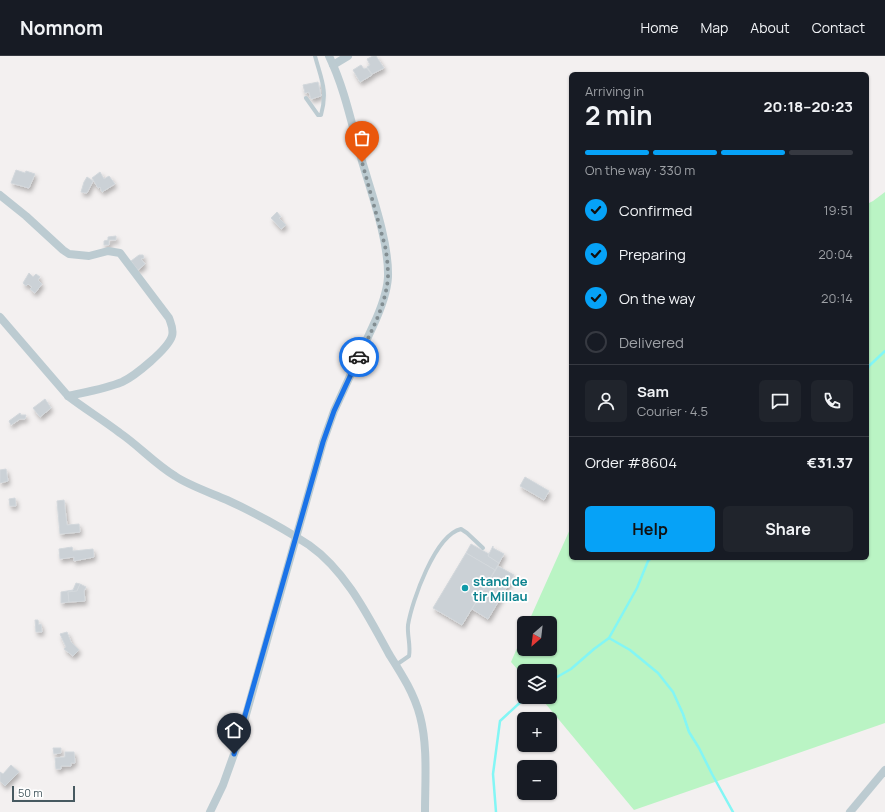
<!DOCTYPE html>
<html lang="en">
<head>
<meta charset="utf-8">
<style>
  body { margin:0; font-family:Manrope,sans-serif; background:#20242c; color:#f1f3f6; height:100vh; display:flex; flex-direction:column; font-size:15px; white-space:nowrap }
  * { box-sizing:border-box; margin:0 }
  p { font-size:13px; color:#9ea1a6 }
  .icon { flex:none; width:22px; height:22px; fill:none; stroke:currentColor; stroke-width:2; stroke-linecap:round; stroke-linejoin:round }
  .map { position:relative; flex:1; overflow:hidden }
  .side { position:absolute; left:569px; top:16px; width:300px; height:488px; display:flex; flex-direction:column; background:#171b24; border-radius:6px; box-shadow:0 1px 3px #0004 }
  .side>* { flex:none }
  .needle { width:26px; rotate:208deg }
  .fabs { position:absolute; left:517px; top:560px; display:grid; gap:8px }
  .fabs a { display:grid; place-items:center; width:40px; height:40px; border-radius:6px; background:#171b24; box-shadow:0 1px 3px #0004; font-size:20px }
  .scale { position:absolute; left:12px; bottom:10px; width:63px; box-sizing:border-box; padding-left:4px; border:2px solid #465960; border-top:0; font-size:11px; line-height:14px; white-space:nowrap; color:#465960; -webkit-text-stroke:3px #fff; paint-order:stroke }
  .pin { position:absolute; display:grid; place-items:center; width:34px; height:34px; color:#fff; margin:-41px -17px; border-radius:50% 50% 50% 0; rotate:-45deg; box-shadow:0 0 4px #0007 }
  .pin .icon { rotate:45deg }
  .courier { position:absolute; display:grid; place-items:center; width:40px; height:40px; margin:-20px; border:3px solid #1a73e8; border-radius:50%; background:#fff; color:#222; box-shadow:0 1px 5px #0007 }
  .headline em { font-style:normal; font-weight:700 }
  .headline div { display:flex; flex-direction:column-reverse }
  .headline { display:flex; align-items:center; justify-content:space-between; height:68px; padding:0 16px }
  h1 { font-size:26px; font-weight:700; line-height:30px }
  .bar { display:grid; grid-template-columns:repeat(4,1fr); gap:6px 4px; align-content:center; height:48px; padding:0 16px }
  .bar i { height:5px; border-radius:3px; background:#363941 }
  .bar .selected { background:#06a2f7 }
  .bar p { grid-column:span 4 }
  .line { display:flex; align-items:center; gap:10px; padding:0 16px; border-top:1px solid #363941 }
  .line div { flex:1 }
  .round { display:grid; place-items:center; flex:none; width:42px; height:42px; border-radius:6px; background:#20242c }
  ol { padding:0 16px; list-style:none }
  li { display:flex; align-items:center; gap:12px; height:44px }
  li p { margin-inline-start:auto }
  li .icon { padding:4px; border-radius:50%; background:#06a2f7; color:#111; stroke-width:4 }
  li:last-child { color:#9ea1a6 }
  li i { width:22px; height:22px; border:2px solid #363941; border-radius:50% }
  .action { display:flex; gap:8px; margin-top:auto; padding:8px 16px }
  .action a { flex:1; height:46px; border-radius:6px; background:#06a2f7; color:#111; font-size:16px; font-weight:700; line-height:46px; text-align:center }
  .action a+a { background:#20242c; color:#f1f3f6 }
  header { display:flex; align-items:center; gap:24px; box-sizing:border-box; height:56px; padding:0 20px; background:#171b24; border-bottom:1px solid #363941 }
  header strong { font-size:19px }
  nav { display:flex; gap:22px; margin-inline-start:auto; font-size:14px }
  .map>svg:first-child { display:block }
  .green { fill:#baf4c4 }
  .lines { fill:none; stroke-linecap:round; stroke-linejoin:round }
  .stream { stroke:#83f6f5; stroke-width:2.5 }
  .building { fill:#cbd1d6; stroke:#d3d8dc; filter:url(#shadow) }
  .lane { stroke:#bccbd1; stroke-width:4 }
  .street { stroke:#bccbd1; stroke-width:8 }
  .done { stroke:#838e92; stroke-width:4; stroke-dasharray:0 7.2 }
  .route { stroke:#1a73e8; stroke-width:5 }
  .culture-dot { fill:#0f9aa8; stroke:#fff; stroke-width:1.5 }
  .labels { text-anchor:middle; stroke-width:3.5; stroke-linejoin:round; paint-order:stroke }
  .culture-label { font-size:13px; font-weight:bold; fill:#0d838f; stroke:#fff; text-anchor:start }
</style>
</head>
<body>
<header>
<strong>Nomnom</strong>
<nav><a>Home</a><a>Map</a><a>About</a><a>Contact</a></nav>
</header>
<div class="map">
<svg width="885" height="756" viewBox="0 0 885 756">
  <defs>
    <filter id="shadow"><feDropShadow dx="2" dy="3.5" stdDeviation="2" flood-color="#0004"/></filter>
  </defs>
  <rect width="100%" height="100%" fill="#f3f0f0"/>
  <path class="green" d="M885,136V667L634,754L540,641H550V615H524V621L511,606L524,576V593H550V567H528L571,471V502H867V148L873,145Z"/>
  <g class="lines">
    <g class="stream">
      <path d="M867,315L869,310L885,295"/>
      <path d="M609,582L630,594L658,617L673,636L683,658L689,676L699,692L712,718L733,756"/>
      <path d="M550,625L571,613L594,593L609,582L637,532L648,505L651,502"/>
      <path d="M496,756L493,718L500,665L526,641"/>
    </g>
  </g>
  <g class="building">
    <path d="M373,0H376L384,12L372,18L367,11L370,9L367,3Z"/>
    <path d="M361,9L364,13L367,12L372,19L360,26L353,14Z"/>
    <path d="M318,26L321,40L311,43L309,36L305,37L303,29Z"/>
    <path d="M16,114L25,117L26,115L35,118L29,132L11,127Z"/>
    <path d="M100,116L104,123L109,120L115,128L102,136L100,131L98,132L92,122Z"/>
    <path d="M87,121L93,125L87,137L81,136L84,126Z"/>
    <path d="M277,156L281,161L279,162L286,169L281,173L271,162Z"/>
    <path d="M116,180V184H109V189H104V185L108,184V181Z"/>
    <path d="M139,199H143L144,202L141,203L145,208L138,214L131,205Z"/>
    <path d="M29,217L33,221L36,218L40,221L38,224L42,228L35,237L30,233L32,231L28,228L26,230L23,227Z"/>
    <path d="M45,343L51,352L40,361L33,352Z"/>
    <path d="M20,357L21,359H26L25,363H20L11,369L9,365Z"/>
    <path d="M6,413L8,425L0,427V414Z"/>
    <path d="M525,421L549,435L544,444L520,430Z"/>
    <path d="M15,442L16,450H10L9,443Z"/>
    <path d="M64,444L67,469L79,468L80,476L60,478L57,445Z"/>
    <path d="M471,488L489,498L488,500L499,507L495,514L466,497Z"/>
    <path d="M493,490V492L504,498L499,507L488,500Z"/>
    <path d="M72,491L73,495L93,493L94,501L74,505V501L60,503L59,493Z"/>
    <path d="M466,497L495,514L462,569L433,552Z"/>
    <path d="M498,510L514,519L488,563L472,553Z"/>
    <path d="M76,527L80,528L77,535L68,536L69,546L61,547V536L73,534Z"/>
    <path d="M80,528L86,531L84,535L85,545L69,546L68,536L77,535Z"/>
    <path d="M35,564H38L39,569L41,568L42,576H36Z"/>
    <path d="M67,576L71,586L79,594L73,600L64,593L66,591L60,578Z"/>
    <path d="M53,692H61V697L54,698Z"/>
    <path d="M65,696H74L75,707H71V710H61V713H56L55,702L65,701Z"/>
    <path d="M11,709L19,716L5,730L0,725V716L3,718Z"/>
  </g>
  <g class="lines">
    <g class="lane">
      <path d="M306,42L318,59H321C328,34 321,23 315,0"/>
      <path d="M396,609L409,600C411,590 407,579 408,569C412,545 435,479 461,473L467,477L483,492"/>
    </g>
    <g class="street">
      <path d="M333,9L348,0"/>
      <path d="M0,139L26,160L63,194L69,198L89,200L108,195L120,197L169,262C171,268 174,273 172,280C168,293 135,320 122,326C105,333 86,336 68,340"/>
      <path d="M0,261L68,340C85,353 103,364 120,377C139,390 155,408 175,420C188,429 211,437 227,444C255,457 283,472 309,489C346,515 368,560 389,598C401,617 414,637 420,660C428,690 425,725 425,756"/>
      <path d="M210,756L223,729L238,687L323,386L334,355L373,270C380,255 387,238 388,221C389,186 372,139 362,105C352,70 345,33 329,0"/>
      <path d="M850,756L885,714"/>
    </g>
  </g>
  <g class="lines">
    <path class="done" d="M359,301C371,276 386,249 388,221C388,211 387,200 385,190L362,106"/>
    <path class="route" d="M234,698L323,386L334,355L359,301"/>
  </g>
  <circle class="culture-dot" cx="465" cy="532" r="4"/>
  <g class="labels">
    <g class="culture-label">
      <text x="473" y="530">stand de<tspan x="473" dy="15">tir Millau</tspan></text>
    </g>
  </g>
</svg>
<div class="fabs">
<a><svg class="needle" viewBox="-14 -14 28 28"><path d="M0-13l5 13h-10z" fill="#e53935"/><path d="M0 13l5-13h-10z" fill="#9ea1a6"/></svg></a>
<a><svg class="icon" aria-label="layers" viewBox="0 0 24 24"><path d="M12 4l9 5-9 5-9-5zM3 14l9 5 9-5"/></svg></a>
<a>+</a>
<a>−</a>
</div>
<div class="scale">50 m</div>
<div class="pin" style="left:362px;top:106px;background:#ea580c"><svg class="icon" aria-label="bag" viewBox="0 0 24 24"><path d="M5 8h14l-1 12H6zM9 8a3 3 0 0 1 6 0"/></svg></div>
<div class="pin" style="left:234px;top:698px;background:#1f2937"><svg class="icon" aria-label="home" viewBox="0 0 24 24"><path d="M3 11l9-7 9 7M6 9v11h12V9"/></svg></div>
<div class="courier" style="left:359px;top:301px"><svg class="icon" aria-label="car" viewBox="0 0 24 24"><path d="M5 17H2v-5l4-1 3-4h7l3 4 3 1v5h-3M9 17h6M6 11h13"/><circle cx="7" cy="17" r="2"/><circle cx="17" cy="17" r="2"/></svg></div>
<section class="side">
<div class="headline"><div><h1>2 min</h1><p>Arriving in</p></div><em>20:18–20:23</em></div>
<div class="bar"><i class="selected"></i><i class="selected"></i><i class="selected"></i><i></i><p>On the way · 330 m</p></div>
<ol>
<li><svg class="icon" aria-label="check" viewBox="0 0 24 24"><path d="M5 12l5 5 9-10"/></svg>Confirmed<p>19:51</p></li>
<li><svg class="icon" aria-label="check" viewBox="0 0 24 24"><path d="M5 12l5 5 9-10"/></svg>Preparing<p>20:04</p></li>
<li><svg class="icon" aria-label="check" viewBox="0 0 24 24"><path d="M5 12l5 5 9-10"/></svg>On the way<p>20:14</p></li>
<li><i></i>Delivered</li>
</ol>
<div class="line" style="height:72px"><a class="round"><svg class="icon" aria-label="person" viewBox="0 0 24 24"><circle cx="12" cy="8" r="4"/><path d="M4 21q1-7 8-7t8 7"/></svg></a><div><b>Sam</b><p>Courier · 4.5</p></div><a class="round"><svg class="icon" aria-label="chat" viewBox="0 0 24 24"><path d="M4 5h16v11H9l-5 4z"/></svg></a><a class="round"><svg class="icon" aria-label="phone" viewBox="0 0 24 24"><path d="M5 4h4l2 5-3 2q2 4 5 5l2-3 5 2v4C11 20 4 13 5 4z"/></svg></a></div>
<div class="line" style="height:52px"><div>Order #8604</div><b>€31.37</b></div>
<div class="action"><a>Help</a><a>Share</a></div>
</section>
</div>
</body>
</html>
